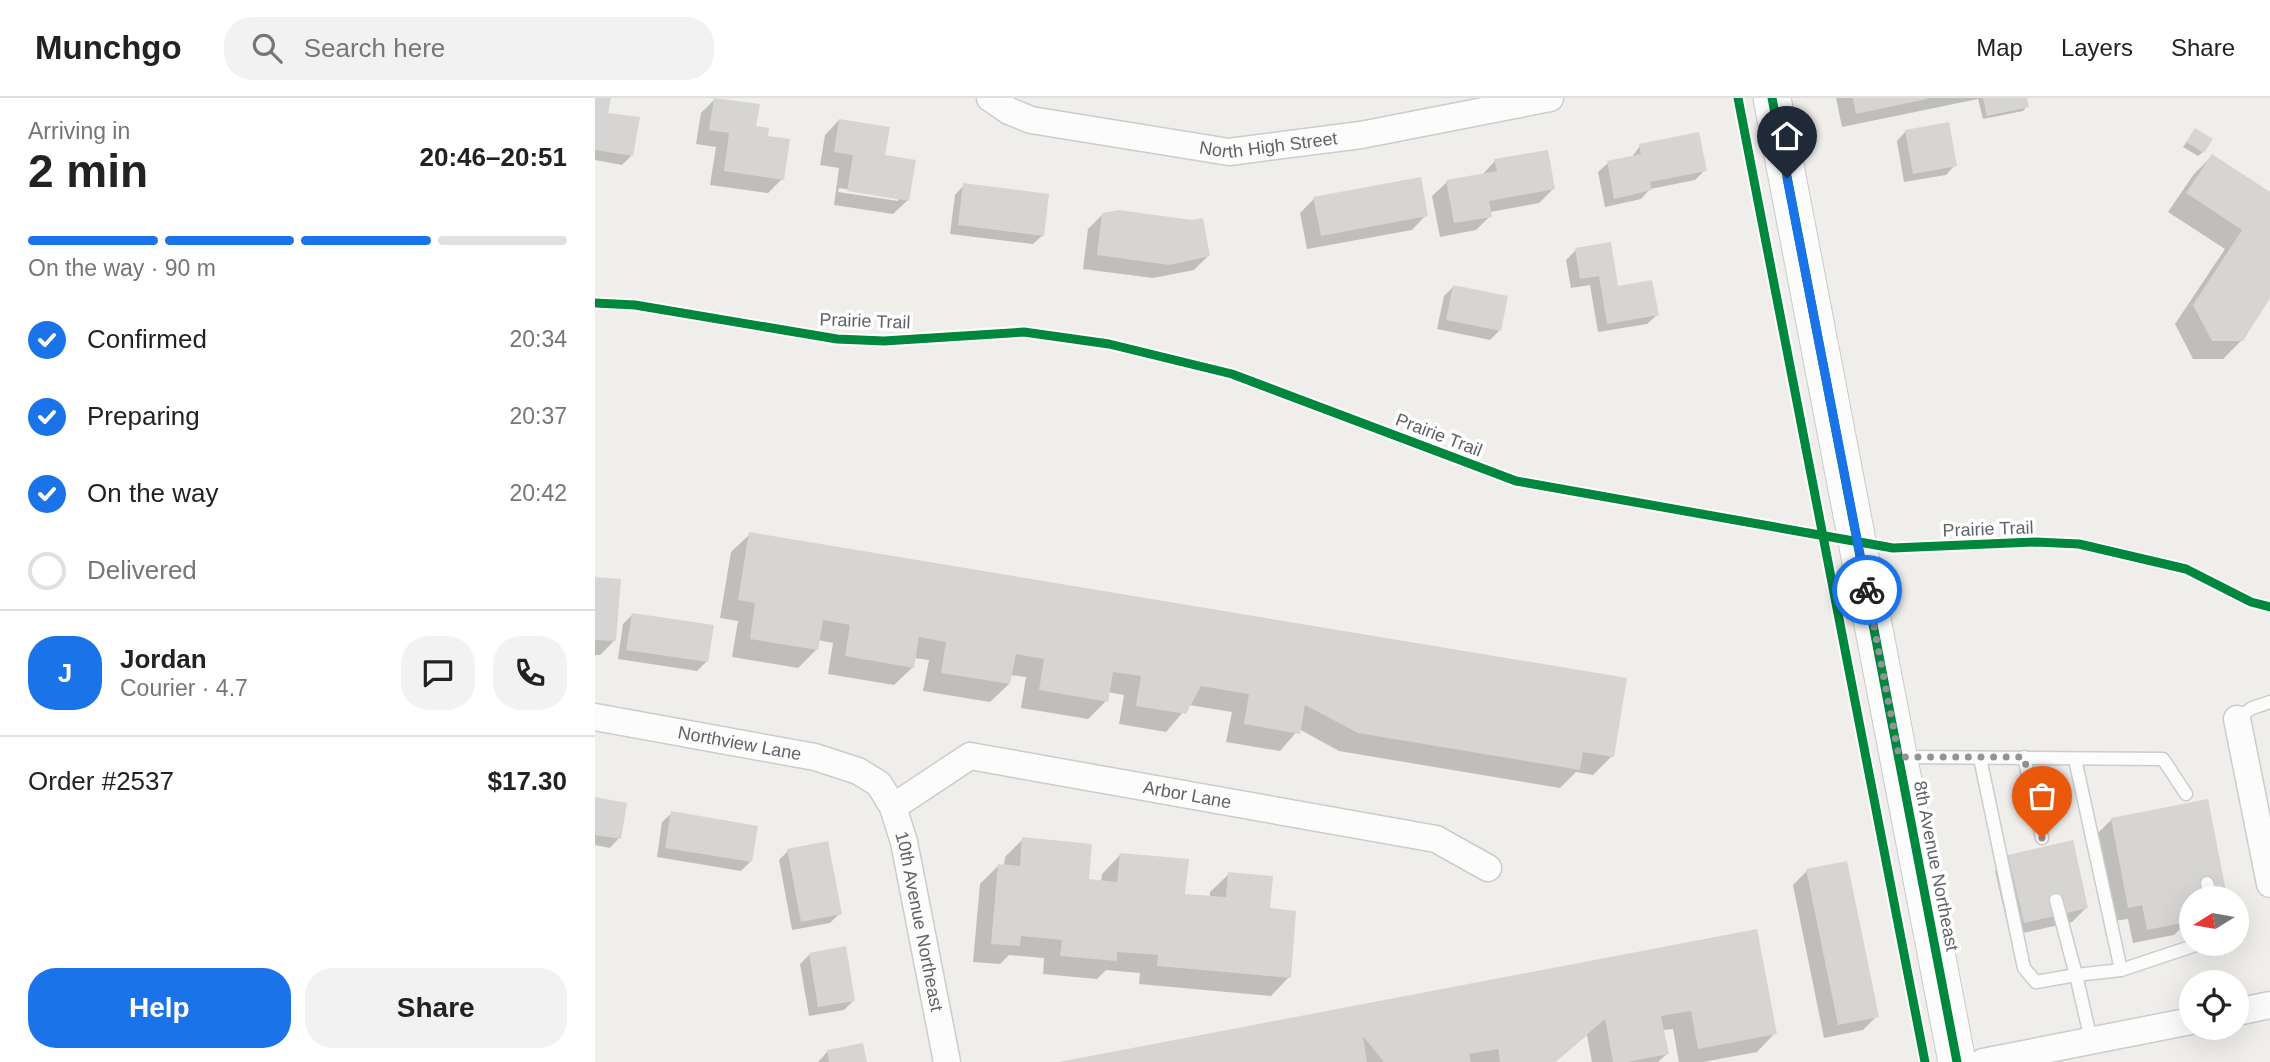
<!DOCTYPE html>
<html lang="en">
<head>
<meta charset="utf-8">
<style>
  body { margin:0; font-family:Arial,sans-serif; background:#f2f2f2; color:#222; height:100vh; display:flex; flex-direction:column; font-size:26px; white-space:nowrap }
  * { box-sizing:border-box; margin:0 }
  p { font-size:23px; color:#767676 }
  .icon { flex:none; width:38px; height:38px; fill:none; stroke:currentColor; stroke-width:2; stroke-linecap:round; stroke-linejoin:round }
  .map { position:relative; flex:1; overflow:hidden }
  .details { display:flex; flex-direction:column; background:#fff; width:595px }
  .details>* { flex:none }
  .needle { width:46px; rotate:259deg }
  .buttons { position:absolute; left:1584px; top:788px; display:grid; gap:14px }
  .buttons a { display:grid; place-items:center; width:70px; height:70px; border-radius:50%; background:#fff; box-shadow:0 7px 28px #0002; font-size:35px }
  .pin { position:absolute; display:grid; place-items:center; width:60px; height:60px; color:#fff; margin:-72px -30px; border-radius:50% 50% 50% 0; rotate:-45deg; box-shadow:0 0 7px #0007 }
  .pin .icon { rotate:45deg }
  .courier { position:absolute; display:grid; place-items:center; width:70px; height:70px; margin:-35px; border:5px solid #1a73e8; border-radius:50%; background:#fff; color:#222; box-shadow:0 2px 9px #0007 }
  .summary em { font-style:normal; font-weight:600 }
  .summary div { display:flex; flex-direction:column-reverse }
  .summary { display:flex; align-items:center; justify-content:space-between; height:119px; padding:0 28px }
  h1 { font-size:46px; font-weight:600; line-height:52px }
  .bar { display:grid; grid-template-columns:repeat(4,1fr); gap:10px 7px; align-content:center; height:84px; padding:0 28px }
  .bar i { height:9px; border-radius:5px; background:#e0e0e0 }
  .bar .current { background:#1a73e8 }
  .bar p { grid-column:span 4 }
  .line { display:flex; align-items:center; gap:18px; padding:0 28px; border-top:2px solid #e0e0e0 }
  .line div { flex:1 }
  .round { display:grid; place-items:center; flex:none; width:74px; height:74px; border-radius:28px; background:#f2f2f2 }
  ol { padding:0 28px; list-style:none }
  li { display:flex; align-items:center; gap:21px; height:77px }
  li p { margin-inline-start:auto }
  li .icon { padding:7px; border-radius:50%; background:#1a73e8; color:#fff; stroke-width:4 }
  li:last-child { color:#767676 }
  li i { width:38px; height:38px; border:4px solid #e0e0e0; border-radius:50% }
  .cta { display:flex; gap:14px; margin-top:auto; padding:14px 28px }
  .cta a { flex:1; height:80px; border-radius:28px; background:#1a73e8; color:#fff; font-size:28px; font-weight:600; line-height:80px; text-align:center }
  .cta a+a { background:#f2f2f2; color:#222 }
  header { display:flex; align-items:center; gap:42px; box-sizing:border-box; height:98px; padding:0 35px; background:#fff; border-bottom:2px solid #e0e0e0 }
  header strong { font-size:33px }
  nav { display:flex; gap:38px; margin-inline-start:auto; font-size:24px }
  .search { width:490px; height:63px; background:#f2f2f2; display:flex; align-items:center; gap:18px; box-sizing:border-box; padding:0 24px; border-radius:28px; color:#767676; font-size:26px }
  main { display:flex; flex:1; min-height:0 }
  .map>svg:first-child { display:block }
  .shadow { fill:#0003; fill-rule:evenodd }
  .building { fill:#d6d5d3 }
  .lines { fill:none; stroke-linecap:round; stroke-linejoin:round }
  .lane-casing { stroke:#cbcccc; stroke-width:15 }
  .street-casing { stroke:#cbcccc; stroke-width:29 }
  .secondary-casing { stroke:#cacacb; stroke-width:39 }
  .lane { stroke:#fdfcfc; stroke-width:12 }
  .street { stroke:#fdfcfc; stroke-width:26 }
  .secondary { stroke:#fdfcfc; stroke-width:37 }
  .cycleway-casing { stroke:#fff; stroke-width:13 }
  .cycleway { stroke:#00873e; stroke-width:9 }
  .done { stroke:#919496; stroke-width:7; stroke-dasharray:0 12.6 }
  .route { stroke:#1a73e8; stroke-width:9 }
  .labels { text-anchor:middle; stroke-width:7; stroke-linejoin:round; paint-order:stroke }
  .street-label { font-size:18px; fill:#5f6368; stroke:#fff }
</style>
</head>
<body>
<header>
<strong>Munchgo</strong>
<div class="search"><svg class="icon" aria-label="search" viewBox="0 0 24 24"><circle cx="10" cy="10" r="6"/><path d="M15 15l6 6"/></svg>Search here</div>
<nav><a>Map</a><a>Layers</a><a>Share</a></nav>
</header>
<main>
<section class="details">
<div class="summary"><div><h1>2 min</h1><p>Arriving in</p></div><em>20:46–20:51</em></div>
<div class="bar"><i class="current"></i><i class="current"></i><i class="current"></i><i></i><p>On the way · 90 m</p></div>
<ol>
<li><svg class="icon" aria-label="check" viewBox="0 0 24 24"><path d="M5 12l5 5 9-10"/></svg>Confirmed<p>20:34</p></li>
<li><svg class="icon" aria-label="check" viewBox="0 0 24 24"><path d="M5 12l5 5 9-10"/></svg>Preparing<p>20:37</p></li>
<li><svg class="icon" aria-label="check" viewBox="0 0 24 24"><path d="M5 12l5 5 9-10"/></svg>On the way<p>20:42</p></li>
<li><i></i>Delivered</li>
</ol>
<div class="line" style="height:126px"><b class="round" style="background:#1a73e8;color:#fff">J</b><div><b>Jordan</b><p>Courier · 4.7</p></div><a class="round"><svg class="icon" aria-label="chat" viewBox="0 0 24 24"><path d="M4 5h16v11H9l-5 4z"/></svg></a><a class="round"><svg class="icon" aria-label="phone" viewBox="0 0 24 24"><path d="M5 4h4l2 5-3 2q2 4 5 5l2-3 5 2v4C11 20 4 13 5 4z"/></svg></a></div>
<div class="line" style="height:91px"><div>Order #2537</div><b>$17.30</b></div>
<div class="cta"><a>Help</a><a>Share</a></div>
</section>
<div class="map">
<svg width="1675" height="964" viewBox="0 0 1675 964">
  <rect width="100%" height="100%" fill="#efeeea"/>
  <g class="shadow">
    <path d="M0,0H14L11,16L37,57L27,67L0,62Z"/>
    <path d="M1241,0H1430L1432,8L1428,13L1388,21L1383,1L1247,29Z"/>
    <path d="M120,1L172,40L187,81L173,95L115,87L121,49L101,46L106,15Z"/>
    <path d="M244,22L288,59L313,102L298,116L239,107L244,70L225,67L230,37ZM244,90L303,99V103L243,94Z"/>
    <path d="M1600,32L1608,54L1603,58L1588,49Z"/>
    <path d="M1311,33L1360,67L1351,77L1309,84L1302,43Z"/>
    <path d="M1045,48L1110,72L1100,82L1055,91L1046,101L1010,109L1003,74L1013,65L1036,60Z"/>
    <path d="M1617,58L1675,96V197L1647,242L1628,261H1598L1580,226L1630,151L1573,114L1599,76Z"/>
    <path d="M900,63L958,91L944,105L895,114V118L881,132L845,139L837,98L852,84L886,78Z"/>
    <path d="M369,87L448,137L438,146L355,136L360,97Z"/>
    <path d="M719,101L831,117L817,132L712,151L705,115Z"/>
    <path d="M508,116L613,158L599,172L558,180L488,171L493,131Z"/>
    <path d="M981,152L1022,190L1062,217L1052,226L1003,234L995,187L976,190L971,162Z"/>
    <path d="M859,188L904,233L895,242L842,231L849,198Z"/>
    <path d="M155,436L1017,658L998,677L981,674L965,690L744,653L704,631L685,653L631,644L637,614L594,607L571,634L524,626L529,597L513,594L511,603L493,621L426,610L431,579L415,577L414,586L395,604L328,593L334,562L319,560L318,569L299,587L233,576L238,545L223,542L221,552L203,570L137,559L143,523L125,520L136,454Z"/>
    <path d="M0,481L19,543L5,557H0Z"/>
    <path d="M37,517L112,563L102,573L23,561L28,526Z"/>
    <path d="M0,701L24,740L15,750L0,747Z"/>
    <path d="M77,715L155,764L146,773L62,759L67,724Z"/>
    <path d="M1516,722L1629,793L1622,800H1596V811L1592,812L1594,822L1579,837L1538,845L1533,821L1519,823L1502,736Z"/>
    <path d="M428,741L492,783L506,784L507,776L525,757L589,797L615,799V794L634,776L673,812L694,879L676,898L544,886L545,875L511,872L502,881L448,876L449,860L414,857L405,866L378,864L385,786L403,768H409L410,759Z"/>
    <path d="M193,753L245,815L235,825L197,832L184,762Z"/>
    <path d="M1414,758L1491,810L1477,824L1415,838L1400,773Z"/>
    <path d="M1212,773L1282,918L1268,932L1229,940L1198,787Z"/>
    <path d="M1161,833L1180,935L1162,954L1108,964H1084L1078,931L1067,932L1072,956L1063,964H997L992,937L960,964H466Z"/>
    <path d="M215,856L258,903L249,912L214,918L205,866Z"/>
    <path d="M233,953L270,964H223Z"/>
  </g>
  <g class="building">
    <path d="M0,0H16L13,15L45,19L38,58L0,52Z"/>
    <path d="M119,0L165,6L161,28L174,30L173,38L195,41L189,82L129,73L134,35L114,32Z"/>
    <path d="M1258,0H1332V1L1261,16Z"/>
    <path d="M1388,0H1432L1434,9L1392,18Z"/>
    <path d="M244,21L295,29L290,57L321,62L314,103L252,93L258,57L239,54Z"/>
    <path d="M1354,24L1362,68L1318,76L1310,32Z"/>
    <path d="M1600,30L1618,41L1609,55L1591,44Z"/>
    <path d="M1104,34L1112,73L1055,84L1057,92L1019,101L1012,63L1046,56L1044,46Z"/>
    <path d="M953,52L960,91L894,103L897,119L859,125L851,82L902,73L899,61Z"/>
    <path d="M1617,56L1675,94V200L1648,243H1617L1598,207L1647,132L1591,95Z"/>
    <path d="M826,79L833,118L726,138L718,99Z"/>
    <path d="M368,85L454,96L449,138L363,127Z"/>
    <path d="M524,112L597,122L608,120L615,158L574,167L502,157L507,115Z"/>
    <path d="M1016,144L1023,188L1057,182L1064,217L1012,226L1004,178L985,181L980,150Z"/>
    <path d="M858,187L913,198L906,233L851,222Z"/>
    <path d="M154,434L1032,580L1019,659L988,654L985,672L763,635L710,607L705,636L649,626L654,596L606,588L591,616L541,608L546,578L518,574L513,604L444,592L449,561L421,556L415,586L346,575L351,544L324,539L319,570L250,558L255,527L228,522L223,552L155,541L160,505L143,502Z"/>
    <path d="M0,479L26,481L21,543L0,542Z"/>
    <path d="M37,515L119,527L113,564L31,552Z"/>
    <path d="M0,699L32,705L26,741L0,737Z"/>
    <path d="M1613,701L1631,793L1591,801L1596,823L1552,832L1547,807L1533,810L1516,720Z"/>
    <path d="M76,713L163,728L157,764L70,750Z"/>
    <path d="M427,739L497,746L494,781L522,784L525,755L594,761L590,796L631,799L633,774L678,778L675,810L701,813L696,880L562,868L563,857L522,854V863L465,858L467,842L426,838L425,848L396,846L403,766L425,768Z"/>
    <path d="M1478,742L1493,810L1429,825L1413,757Z"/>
    <path d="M233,743L247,816L206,824L192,751Z"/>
    <path d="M1252,763L1284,919L1243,927L1211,771Z"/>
    <path d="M1162,831L1182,936L1103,951L1096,913L1066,918L1074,956L1032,964H1018L1010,921L960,964H905L903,951L874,956L876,964H789L768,938L772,964H464Z"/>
    <path d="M251,848L260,903L223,909L214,855Z"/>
    <path d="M268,945L272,964H234L232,952Z"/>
  </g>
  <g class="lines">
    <g class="lane-casing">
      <g id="lane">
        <path d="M1642,621L1657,610L1675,604"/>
        <path d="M1308,659L1568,661L1591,696"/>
        <path d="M1429,659L1447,740"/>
        <path d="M1385,660L1429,870L1441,884L1481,877L1461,802"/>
        <path d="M1480,661L1526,872"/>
        <path d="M1612,785L1616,800"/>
        <path d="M1496,942L1481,877L1526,872L1607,845"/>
      </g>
    </g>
    <g class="street-casing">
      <g id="street">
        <path id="s1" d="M395,0L414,13L436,22L634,54L766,37L955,0"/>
        <path id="s2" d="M0,619L220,659L263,673L284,686L298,709L309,744L352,964"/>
        <path d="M1642,621L1675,786"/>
        <path id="s3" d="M298,709L375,658L841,741L893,770"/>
        <path d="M1642,914L1675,907"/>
        <path d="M1388,964L1596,923"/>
      </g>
    </g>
    <g class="secondary-casing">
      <path id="secondary" d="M1177,0L1362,964"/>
    </g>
    <use href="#lane" class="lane"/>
    <use href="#street" class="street"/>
    <use href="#secondary" class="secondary"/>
    <g class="cycleway-casing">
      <g id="cycleway">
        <path d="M1143,0L1330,964"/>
        <path d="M1177,0L1362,964"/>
        <path d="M0,205L40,207L242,241L289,243L429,234L514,246L637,276L921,383L1298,450L1441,444L1484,446L1591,471L1656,504L1675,509"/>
      </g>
    </g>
    <use href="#cycleway" class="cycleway"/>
  </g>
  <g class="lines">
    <path class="done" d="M1272,492L1304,659H1429L1447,740"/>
    <path class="route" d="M1192,80L1272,492"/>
  </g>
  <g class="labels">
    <g class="street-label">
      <text dy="6" stroke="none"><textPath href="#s1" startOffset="287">North High Street</textPath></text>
      <text transform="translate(270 223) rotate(2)" y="6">Prairie Trail</text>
      <text transform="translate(844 337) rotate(21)" y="6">Prairie Trail</text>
      <text transform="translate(1393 431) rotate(-2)" y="6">Prairie Trail</text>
      <text dy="6" stroke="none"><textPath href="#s2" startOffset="147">Northview Lane</textPath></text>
      <text dy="6" stroke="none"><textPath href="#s3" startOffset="313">Arbor Lane</textPath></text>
      <text transform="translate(1341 768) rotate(79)" y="6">8th Avenue Northeast</text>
      <text dy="6" stroke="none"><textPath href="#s2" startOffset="438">10th Avenue Northeast</textPath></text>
    </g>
  </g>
</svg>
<div class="buttons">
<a><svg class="needle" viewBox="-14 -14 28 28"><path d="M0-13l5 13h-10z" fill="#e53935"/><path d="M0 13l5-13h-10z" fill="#767676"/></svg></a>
<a><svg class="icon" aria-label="locate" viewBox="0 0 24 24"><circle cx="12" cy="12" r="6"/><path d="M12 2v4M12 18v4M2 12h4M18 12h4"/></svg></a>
</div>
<div class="pin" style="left:1447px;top:740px;background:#ea580c"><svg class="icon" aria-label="bag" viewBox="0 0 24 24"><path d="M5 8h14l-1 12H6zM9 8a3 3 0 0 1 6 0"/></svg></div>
<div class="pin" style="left:1192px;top:80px;background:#1f2937"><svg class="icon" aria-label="home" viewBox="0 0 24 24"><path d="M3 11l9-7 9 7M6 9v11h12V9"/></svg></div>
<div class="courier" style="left:1272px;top:492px"><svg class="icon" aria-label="bike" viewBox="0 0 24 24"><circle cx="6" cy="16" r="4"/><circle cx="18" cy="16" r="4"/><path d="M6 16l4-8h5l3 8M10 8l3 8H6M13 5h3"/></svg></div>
</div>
</main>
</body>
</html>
